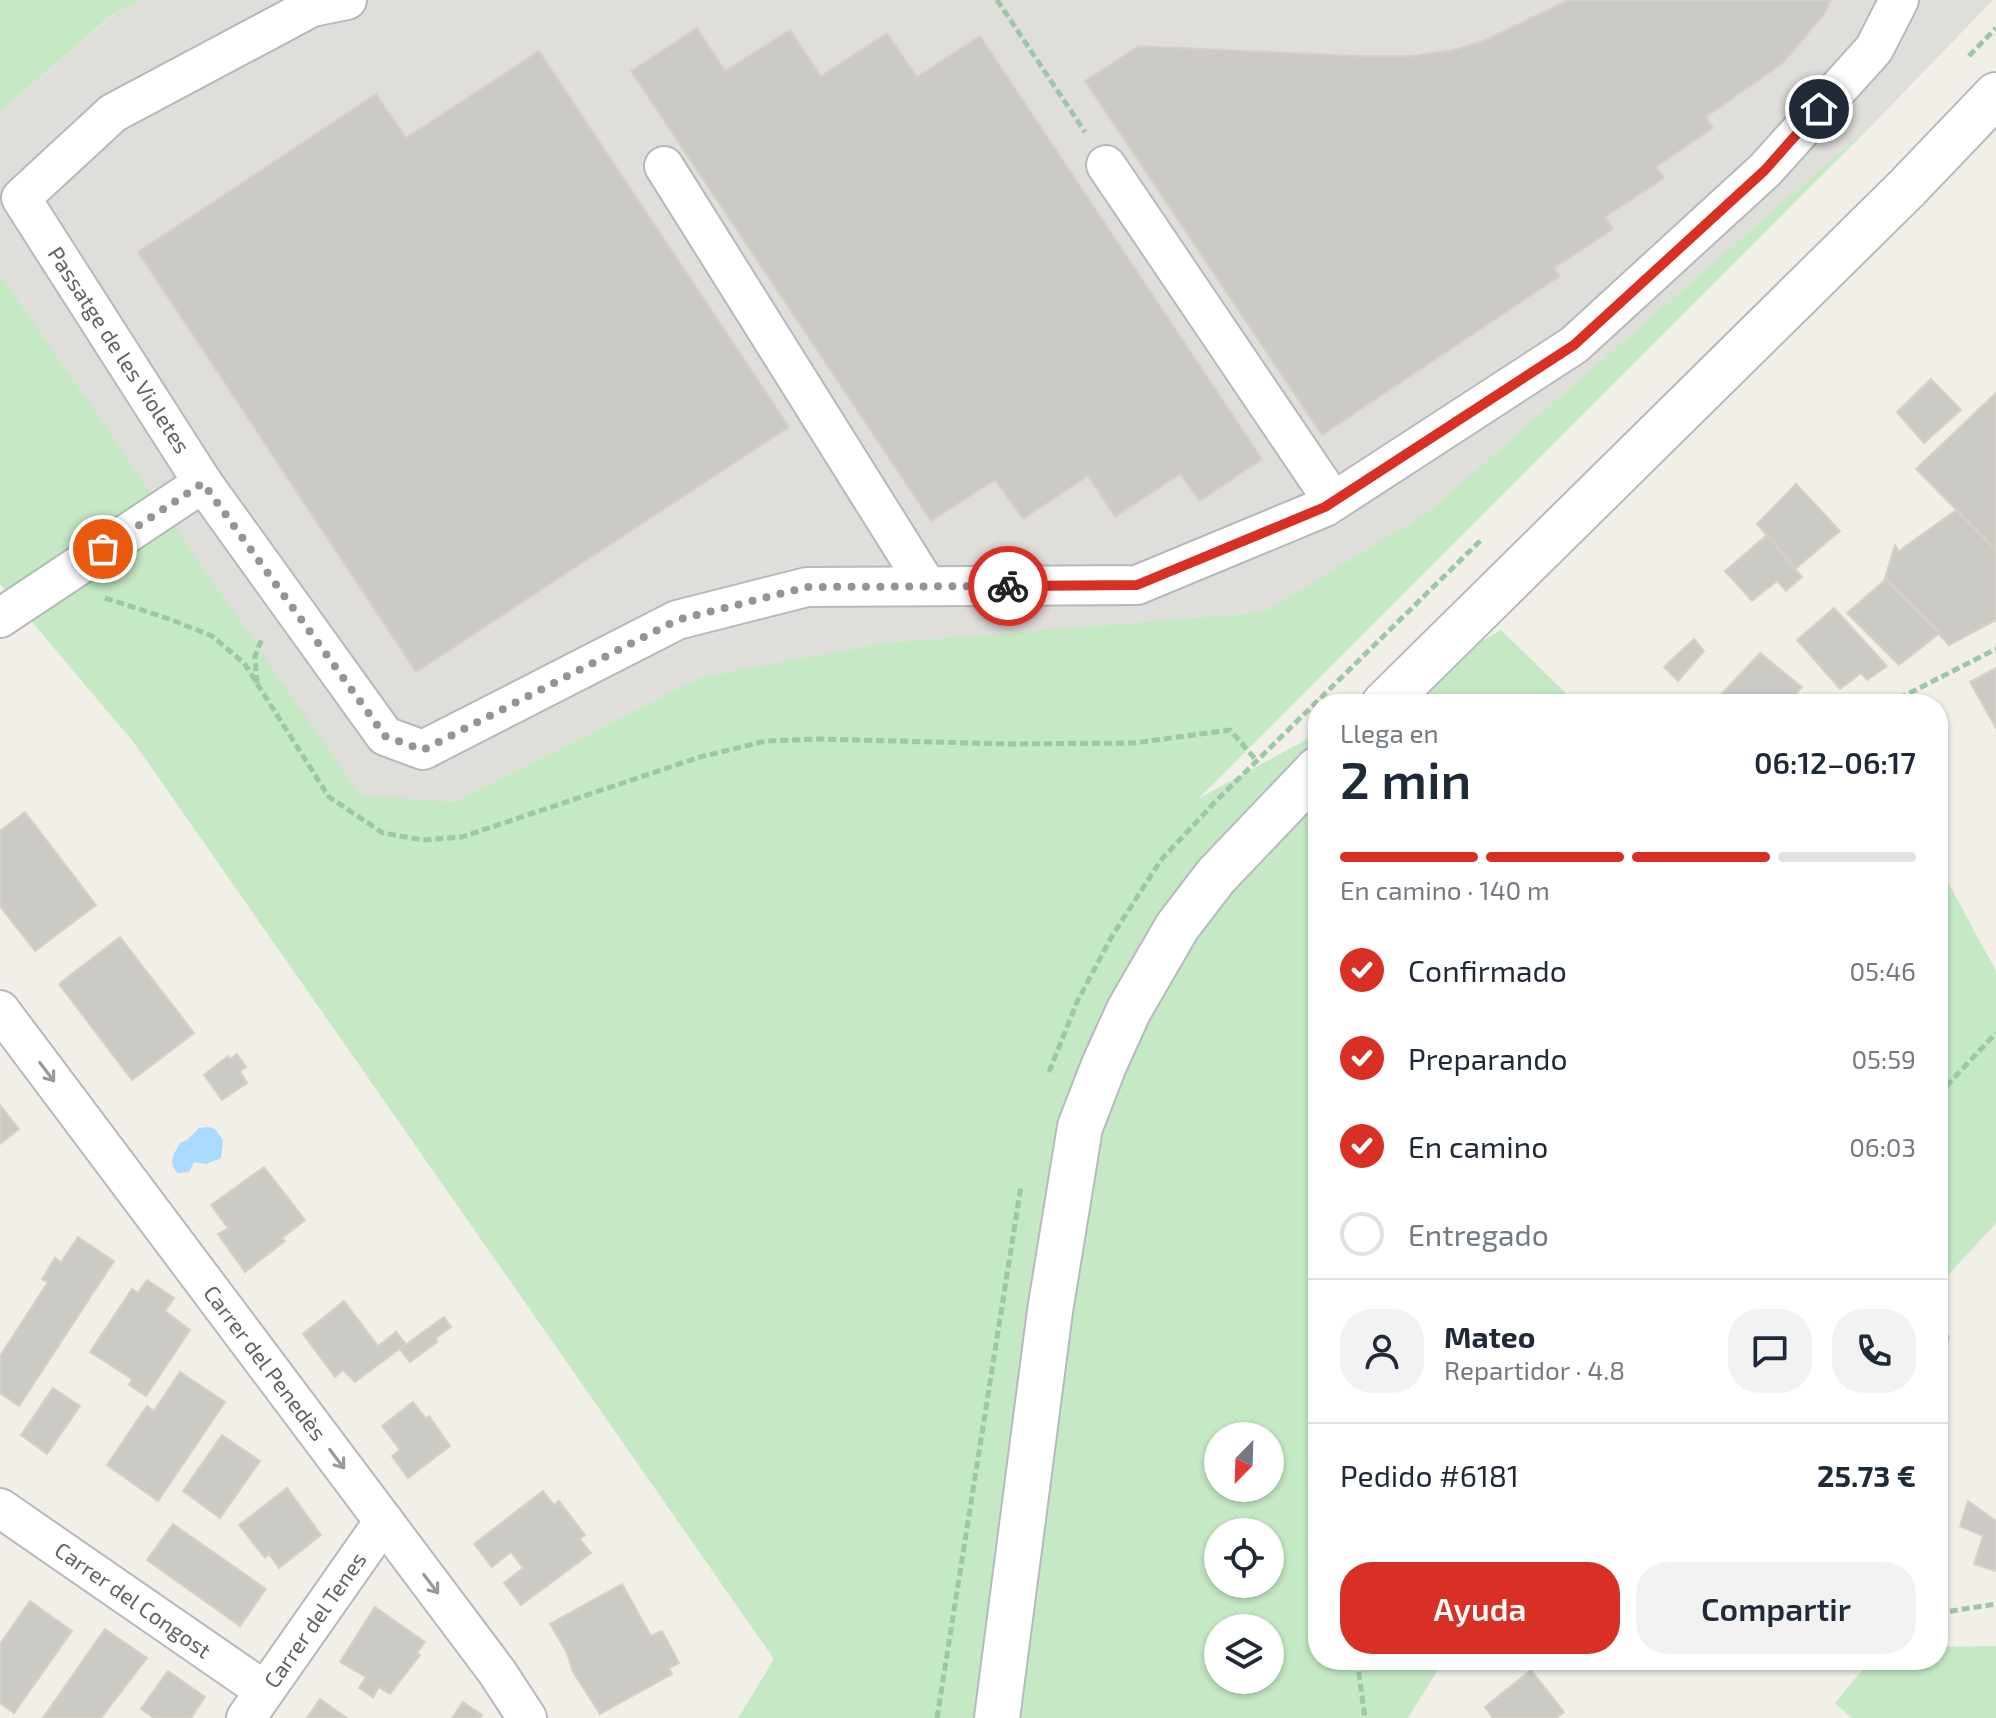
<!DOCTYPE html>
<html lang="es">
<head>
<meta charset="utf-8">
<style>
  body { margin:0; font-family:"Exo 2",sans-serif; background:#f2f2f3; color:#1f2937; height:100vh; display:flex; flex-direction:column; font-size:30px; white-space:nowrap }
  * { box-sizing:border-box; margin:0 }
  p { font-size:26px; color:#747a83 }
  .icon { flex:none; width:44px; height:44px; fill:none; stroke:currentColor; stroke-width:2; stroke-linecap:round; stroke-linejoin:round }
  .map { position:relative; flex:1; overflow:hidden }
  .details { position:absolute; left:1308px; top:694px; width:640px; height:976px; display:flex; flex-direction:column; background:#fff; border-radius:32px; box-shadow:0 2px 6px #0004 }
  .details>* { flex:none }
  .needle { width:52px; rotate:203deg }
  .controls { position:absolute; left:1204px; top:1422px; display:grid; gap:16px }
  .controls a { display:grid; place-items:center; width:80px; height:80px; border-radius:50%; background:#fff; box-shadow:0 2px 6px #0004; font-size:40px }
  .pin { position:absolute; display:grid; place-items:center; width:68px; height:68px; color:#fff; margin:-34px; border:4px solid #fff; border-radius:50%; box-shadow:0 2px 8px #0007 }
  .courier { position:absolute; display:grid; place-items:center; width:80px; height:80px; margin:-40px; border:6px solid #d93025; border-radius:50%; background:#fff; color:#222; box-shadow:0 2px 10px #0007 }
  .headline em { font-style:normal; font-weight:600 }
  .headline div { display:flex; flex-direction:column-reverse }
  .headline { display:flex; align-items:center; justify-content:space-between; height:136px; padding:0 32px }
  h1 { font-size:52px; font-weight:600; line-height:60px }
  .bar { display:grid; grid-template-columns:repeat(4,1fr); gap:12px 8px; align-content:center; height:96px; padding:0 32px }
  .bar i { height:10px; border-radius:6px; background:#e0e1e3 }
  .bar .current { background:#d93025 }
  .bar p { grid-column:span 4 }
  .line { display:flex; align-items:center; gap:20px; padding:0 32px; border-top:2px solid #e0e1e3 }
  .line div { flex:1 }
  .round { display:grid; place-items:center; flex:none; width:84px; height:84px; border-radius:32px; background:#f2f2f3 }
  ol { padding:0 32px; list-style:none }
  li { display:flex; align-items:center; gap:24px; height:88px }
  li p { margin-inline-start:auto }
  li .icon { padding:8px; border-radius:50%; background:#d93025; color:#fff; stroke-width:4 }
  li:last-child { color:#747a83 }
  li i { width:44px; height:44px; border:4px solid #e0e1e3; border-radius:50% }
  .action { display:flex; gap:16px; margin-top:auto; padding:16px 32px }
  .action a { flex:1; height:92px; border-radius:32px; background:#d93025; color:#fff; font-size:32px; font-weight:600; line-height:92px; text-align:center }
  .action a+a { background:#f2f2f3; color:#1f2937 }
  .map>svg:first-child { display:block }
  .industrial { fill:#e0deda }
  .green { fill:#c5e8c5; fill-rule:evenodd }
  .water { fill:#aadaff }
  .building { fill:#cccac5; stroke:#d6d1c6; stroke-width:2 }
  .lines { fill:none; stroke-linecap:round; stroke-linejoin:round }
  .street-casing { stroke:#b5b8bc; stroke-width:42 }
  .secondary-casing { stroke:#b6babf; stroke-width:48 }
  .path { stroke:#9cc7a9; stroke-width:5; stroke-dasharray:8 4; stroke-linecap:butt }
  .street { stroke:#fff; stroke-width:38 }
  .secondary { stroke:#fff; stroke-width:44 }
  .oneway { stroke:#979a9d }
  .done { stroke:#929495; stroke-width:8; stroke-dasharray:0 14.4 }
  .route { stroke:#d93025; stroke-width:10 }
  .labels { text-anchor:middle; stroke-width:7; stroke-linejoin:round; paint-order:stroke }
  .street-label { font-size:22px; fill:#5f6368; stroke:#fff }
</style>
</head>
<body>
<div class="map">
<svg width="1996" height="1718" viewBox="0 0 1996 1718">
  <rect width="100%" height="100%" fill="#f1efe8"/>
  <path class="industrial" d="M141,0H1993L1877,120L1429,511L1264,612L883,643L701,677L454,802L360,796L0,274V112L115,13Z"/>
  <g class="green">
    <path d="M0,0H141L114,13L0,112Z"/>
    <path d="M1877,120L1198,799L1318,733V1660H1468L1439,1668L1408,1718H738L774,1659L135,744L0,584V274L360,795L454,802L701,677L883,643L1264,612L1429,511ZM1218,1436H1270V1488H1218ZM1218,1532H1270V1584H1218ZM1218,1628H1270V1680H1218Z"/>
    <path d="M1501,630L1577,704H1369Z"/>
    <path d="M1938,864L1996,971V1223L1938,1286Z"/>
    <path d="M1996,1646V1718H1852L1835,1703L1871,1660H1938V1647Z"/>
  </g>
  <path class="water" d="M208,1127L215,1129L223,1140L221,1158L206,1164L194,1162L189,1172L178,1173C167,1163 174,1154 180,1143L187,1140L199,1128Z"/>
  <g class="building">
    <path d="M1568,0H1831L1825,13L1783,63L1706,117L1713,128L1656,167L1664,178L1605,217L1613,229L1554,268L1560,276L1322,435L1085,81L1139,46L1361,56H1412L1457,49L1486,40Z"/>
    <path d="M697,28L725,71L790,30L821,76L887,33L917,77L980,36L1262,459L1200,501L1180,474L1115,517L1088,476L1023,519L995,480L931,521L631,71Z"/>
    <path d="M539,51L789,427L416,672L138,252L376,94L406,138Z"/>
    <path d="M1931,379L1961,410L1924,443L1897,412Z"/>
    <path d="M1996,393V550L1916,469Z"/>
    <path d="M1796,484L1840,531L1795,569L1757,524Z"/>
    <path d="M1956,510L1996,550V620L1949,645L1885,578L1895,545L1899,551Z"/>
    <path d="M1767,535L1802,577L1786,591L1777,581L1752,601L1725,571Z"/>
    <path d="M1886,579L1940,633L1899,665L1847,613Z"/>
    <path d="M1834,608L1887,666L1867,680L1861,673L1840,689L1797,640Z"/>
    <path d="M1694,639L1704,651L1678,681L1664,667Z"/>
    <path d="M1760,653L1802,687L1787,704H1721L1716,700Z"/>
    <path d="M1996,668V728L1970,682Z"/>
    <path d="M25,812L96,905L35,951L0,906V831Z"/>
    <path d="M120,937L194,1033L132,1080L59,984Z"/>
    <path d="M237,1054L246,1067L240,1071L247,1083L222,1100L204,1075L228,1056L230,1059Z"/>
    <path d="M0,1105L19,1129L0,1144Z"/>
    <path d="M264,1167L305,1220L282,1238L285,1241L245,1272L218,1234L228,1228L211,1205Z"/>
    <path d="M78,1237L114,1261L19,1406L0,1393V1356L48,1282L42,1279L55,1258L61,1262Z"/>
    <path d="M147,1280L174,1298L165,1311L190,1330L146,1396L129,1385L132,1379L90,1352L132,1289L138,1293Z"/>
    <path d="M344,1301L378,1346L396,1332L406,1344L355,1382L343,1370L335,1377L303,1334Z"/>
    <path d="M444,1317L451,1327L436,1338L437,1342L410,1362L400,1349Z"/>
    <path d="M1938,1334L1949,1336L1938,1383Z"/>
    <path d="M180,1372L225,1402L158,1501L107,1465L147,1406L154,1411Z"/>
    <path d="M53,1388L80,1406L47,1454L21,1435Z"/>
    <path d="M413,1402L426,1419L429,1416L450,1446L408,1478L392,1456L400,1450L382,1426Z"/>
    <path d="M222,1435L260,1461L220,1518L183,1491Z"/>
    <path d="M287,1488L321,1535L279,1568L269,1554L265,1558L239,1525Z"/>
    <path d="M543,1491L554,1505L559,1501L585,1535L580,1539L591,1553L521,1605L504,1583L523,1568L511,1552L492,1567L474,1544Z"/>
    <path d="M1968,1501L1996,1521V1571L1974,1564L1983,1536L1960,1526Z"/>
    <path d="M173,1524L266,1589L240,1626L147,1560Z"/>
    <path d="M622,1584L651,1636L662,1631L679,1663L669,1668L672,1674L600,1714L573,1672L567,1653L550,1624Z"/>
    <path d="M30,1601L72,1631L14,1713L0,1703V1644Z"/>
    <path d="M375,1607L425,1642L417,1653L420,1655L390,1694L379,1687L373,1697L359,1688L366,1677L340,1662Z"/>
    <path d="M105,1629L147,1658L101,1718H43Z"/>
    <path d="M1531,1670L1564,1712L1556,1718H1493L1485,1707Z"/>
    <path d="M168,1671L205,1697L191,1718H154L141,1709Z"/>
    <path d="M320,1699L344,1716L347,1718H307Z"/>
    <path d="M463,1702L482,1715L480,1718H452Z"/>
  </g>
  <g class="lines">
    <g class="street-casing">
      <g id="street">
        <path d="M347,0L312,7L113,113L21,198L203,483L385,736L423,750L677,620L807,587L1137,585L1325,507L1574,345L1765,170L1874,49L1899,0"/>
        <path d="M1106,165L1333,501"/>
        <path d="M664,166L927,586"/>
        <path d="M0,618L203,483"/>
        <path d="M0,1010L497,1672L527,1718"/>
        <path d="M0,1508L265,1691"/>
        <path d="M246,1718L384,1521"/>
      </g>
    </g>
    <g class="secondary-casing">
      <g id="secondary">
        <path d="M1384,704L1907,188L1996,95"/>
        <path d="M997,1718L1050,1311L1080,1127L1104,1065L1129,1010L1177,927L1216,876L1318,769"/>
      </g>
    </g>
    <g class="path">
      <path d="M997,0L1085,132"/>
      <path d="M1969,56L1996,28"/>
      <path d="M105,598L172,620L212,636L244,663L329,797L383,833L423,840L462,837L700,757L766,741L820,739L1009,744L1134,743L1230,730L1257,761"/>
      <path d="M257,683L255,656L262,638"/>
      <path d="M1888,704L1996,649"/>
      <path d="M1049,1072L1077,1002L1112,936L1161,860L1215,802L1482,539"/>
      <path d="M1938,1095L1996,1033"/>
      <path d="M1938,1613L1996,1604"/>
      <path d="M1357,1660L1365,1718"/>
      <path d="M937,1718L1021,1186"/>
    </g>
    <use href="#street" class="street"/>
    <use href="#secondary" class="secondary"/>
  </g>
  <defs><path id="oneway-shaft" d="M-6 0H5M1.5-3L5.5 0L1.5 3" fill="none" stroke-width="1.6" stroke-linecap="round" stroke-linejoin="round" transform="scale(2)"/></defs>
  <g class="oneway">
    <use href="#oneway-shaft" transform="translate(47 1072) rotate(53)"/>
    <use href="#oneway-shaft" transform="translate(337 1459) rotate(53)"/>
    <use href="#oneway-shaft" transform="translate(431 1584) rotate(53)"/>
  </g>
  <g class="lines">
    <path class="done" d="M103,549L203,483L385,736L423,750L677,620L807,587L1008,586"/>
    <path class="route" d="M1008,586L1137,585L1325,507L1574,345L1765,170L1819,109"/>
  </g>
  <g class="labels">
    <g class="street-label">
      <text transform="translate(119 350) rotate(57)" y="8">Passatge de les Violetes</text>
      <text transform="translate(265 1363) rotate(53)" y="8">Carrer del Penedès</text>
      <text transform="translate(133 1600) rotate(35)" y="8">Carrer del Congost</text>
      <text transform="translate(315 1620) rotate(-55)" y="8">Carrer del Tenes</text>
    </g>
  </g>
</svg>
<div class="controls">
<a><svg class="needle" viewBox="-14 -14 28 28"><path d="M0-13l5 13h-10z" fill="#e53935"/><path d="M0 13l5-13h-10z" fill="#747a83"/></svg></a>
<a><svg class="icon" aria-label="locate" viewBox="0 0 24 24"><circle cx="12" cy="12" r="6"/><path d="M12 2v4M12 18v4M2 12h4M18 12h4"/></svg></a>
<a><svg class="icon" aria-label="layers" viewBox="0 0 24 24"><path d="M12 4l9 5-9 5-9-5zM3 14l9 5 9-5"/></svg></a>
</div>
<div class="pin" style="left:103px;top:549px;background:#ea580c"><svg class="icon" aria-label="bag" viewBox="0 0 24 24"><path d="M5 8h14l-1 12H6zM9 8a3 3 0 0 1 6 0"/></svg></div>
<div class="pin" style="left:1819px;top:109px;background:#1f2937"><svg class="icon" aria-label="home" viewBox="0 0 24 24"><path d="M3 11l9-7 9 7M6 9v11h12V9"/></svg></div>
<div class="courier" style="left:1008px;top:586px"><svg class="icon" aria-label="bike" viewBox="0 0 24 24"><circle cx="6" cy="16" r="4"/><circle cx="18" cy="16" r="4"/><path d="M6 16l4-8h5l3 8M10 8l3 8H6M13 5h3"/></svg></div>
<section class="details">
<div class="headline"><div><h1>2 min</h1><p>Llega en</p></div><em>06:12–06:17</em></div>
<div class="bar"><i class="current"></i><i class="current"></i><i class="current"></i><i></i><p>En camino · 140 m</p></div>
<ol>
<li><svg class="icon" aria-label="check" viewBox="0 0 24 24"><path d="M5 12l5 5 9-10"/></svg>Confirmado<p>05:46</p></li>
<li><svg class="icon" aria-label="check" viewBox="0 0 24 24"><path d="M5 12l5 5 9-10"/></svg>Preparando<p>05:59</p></li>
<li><svg class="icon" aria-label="check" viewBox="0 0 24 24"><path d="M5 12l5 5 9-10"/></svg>En camino<p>06:03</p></li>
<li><i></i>Entregado</li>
</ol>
<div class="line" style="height:144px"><a class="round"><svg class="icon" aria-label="person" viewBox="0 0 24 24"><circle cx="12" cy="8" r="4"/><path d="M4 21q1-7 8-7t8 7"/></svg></a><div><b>Mateo</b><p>Repartidor · 4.8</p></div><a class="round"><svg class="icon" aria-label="chat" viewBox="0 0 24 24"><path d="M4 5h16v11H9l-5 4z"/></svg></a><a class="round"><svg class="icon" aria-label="phone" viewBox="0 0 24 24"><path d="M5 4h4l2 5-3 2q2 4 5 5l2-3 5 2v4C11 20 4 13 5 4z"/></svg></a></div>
<div class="line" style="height:104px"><div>Pedido #6181</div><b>25.73 €</b></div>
<div class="action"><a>Ayuda</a><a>Compartir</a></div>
</section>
</div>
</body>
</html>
